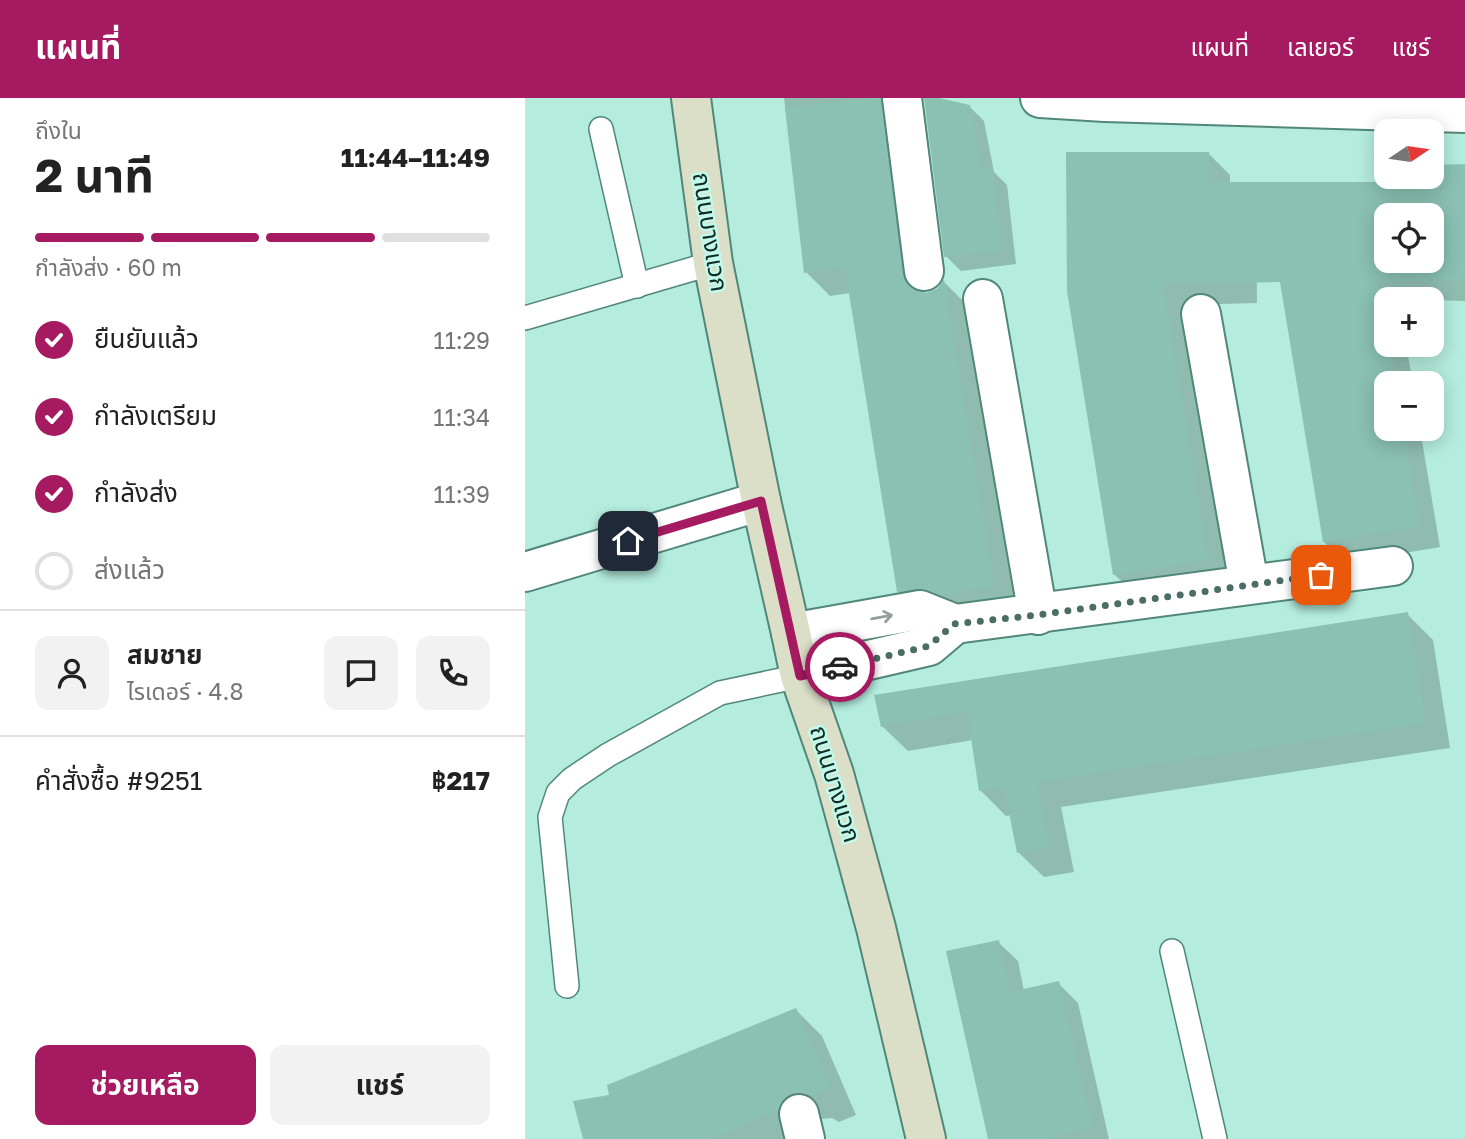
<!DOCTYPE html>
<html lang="th">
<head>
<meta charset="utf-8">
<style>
  body { margin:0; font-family:"Golos Text","Noto Sans Thai",sans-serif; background:#f2f2f2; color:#222; height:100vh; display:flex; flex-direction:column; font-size:26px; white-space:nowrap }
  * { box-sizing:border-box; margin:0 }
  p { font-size:23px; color:#767676 }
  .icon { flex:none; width:38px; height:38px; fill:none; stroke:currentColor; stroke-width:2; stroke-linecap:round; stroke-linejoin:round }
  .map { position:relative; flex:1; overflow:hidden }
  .details { display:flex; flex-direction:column; background:#fff; width:525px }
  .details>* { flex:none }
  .needle { width:46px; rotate:77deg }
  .buttons { position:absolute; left:849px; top:21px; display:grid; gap:14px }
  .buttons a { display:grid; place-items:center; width:70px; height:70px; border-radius:14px; background:#fff; box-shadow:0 4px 18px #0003; font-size:35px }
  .pin { position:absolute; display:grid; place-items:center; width:60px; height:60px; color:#fff; margin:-30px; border-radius:14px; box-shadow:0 4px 10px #0006 }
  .courier { position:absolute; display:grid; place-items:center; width:70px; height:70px; margin:-35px; border:5px solid #a51a60; border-radius:50%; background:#fff; color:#222; box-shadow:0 2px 9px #0007 }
  .head em { font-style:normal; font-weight:700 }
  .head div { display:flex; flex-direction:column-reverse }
  .head { display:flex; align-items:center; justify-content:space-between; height:119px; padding:0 35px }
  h1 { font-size:46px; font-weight:700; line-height:52px }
  .bar { display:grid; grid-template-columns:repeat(4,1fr); gap:10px 7px; align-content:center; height:84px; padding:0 35px }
  .bar i { height:9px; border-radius:5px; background:#e0e0e0 }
  .bar .on { background:#a51a60 }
  .bar p { grid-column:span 4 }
  .line { display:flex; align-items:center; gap:18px; padding:0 35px; border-top:2px solid #e0e0e0 }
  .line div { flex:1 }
  .round { display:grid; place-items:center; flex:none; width:74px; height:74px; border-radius:14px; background:#f2f2f2 }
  ol { padding:0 35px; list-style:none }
  li { display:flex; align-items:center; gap:21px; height:77px }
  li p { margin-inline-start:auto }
  li .icon { padding:7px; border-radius:50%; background:#a51a60; color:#fff; stroke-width:4 }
  li:last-child { color:#767676 }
  li i { width:38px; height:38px; border:4px solid #e0e0e0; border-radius:50% }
  .button { display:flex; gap:14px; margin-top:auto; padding:14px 35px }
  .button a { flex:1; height:80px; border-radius:14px; background:#a51a60; color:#fff; font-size:28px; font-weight:700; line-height:80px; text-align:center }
  .button a+a { background:#f2f2f2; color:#222 }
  header { display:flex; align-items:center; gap:42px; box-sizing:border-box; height:98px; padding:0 35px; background:#a51a60; color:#fff }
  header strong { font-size:33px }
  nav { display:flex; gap:38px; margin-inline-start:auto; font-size:24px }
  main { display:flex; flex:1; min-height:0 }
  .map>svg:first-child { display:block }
  .shadow { fill:#0003; fill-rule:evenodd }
  .building { fill:#8ac1b3; fill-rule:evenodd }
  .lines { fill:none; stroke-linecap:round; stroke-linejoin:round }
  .service-casing { stroke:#51877a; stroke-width:26 }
  .minor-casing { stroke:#51877a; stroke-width:42 }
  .secondary-casing { stroke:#51877a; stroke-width:42 }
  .service { stroke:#fff; stroke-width:23 }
  .minor { stroke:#fff; stroke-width:38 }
  .secondary { stroke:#dbdfc8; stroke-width:38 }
  .oneway { stroke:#949f9c }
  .done { stroke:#4b6d65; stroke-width:7; stroke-dasharray:0 12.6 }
  .route { stroke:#a51a60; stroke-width:9 }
  .labels { text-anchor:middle; stroke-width:5; stroke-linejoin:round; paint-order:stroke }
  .street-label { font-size:24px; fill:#122924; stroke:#c1f9ea }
</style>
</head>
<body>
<header>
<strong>แผนที่</strong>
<nav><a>แผนที่</a><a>เลเยอร์</a><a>แชร์</a></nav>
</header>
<main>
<section class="details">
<div class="head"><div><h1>2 นาที</h1><p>ถึงใน</p></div><em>11:44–11:49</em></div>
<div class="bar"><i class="on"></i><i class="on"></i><i class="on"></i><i></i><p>กำลังส่ง · 60 m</p></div>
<ol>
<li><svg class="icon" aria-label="check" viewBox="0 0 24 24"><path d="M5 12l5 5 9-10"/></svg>ยืนยันแล้ว<p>11:29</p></li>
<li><svg class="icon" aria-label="check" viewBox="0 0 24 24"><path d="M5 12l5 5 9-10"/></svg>กำลังเตรียม<p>11:34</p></li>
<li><svg class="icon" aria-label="check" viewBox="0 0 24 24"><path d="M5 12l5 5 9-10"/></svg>กำลังส่ง<p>11:39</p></li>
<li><i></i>ส่งแล้ว</li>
</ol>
<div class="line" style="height:126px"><a class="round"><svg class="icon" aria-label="person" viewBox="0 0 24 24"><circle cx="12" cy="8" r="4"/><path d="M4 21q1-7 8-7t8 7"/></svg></a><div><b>สมชาย</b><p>ไรเดอร์ · 4.8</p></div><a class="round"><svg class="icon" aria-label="chat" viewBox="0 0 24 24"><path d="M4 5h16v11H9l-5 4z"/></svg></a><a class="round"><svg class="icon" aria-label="phone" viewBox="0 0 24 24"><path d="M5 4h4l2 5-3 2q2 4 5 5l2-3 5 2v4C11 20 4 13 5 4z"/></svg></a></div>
<div class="line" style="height:91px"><div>คำสั่งซื้อ #9251</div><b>฿217</b></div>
<div class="button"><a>ช่วยเหลือ</a><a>แชร์</a></div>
</section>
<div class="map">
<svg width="940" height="1041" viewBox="0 0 940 1041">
  <rect width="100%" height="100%" fill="#b4ecdd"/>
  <g class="shadow">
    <path d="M259,0H369L378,28L400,197L413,192L419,184L442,207L492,512L397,517L373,493L325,195L305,198L281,174Z"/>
    <path d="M401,0L444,8L459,23L469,74L482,87L491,166L436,173L421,158Z"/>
    <path d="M684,56L705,77V85L731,107L732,205L659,207L704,482L611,497L589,476L543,193Z"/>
    <path d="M940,68V203L861,201V247H881L888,285H861V331H895L915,449L820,465L799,444L752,161L901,85V79ZM861,117H906V163H861Z"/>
    <path d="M882,516L908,542L925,650L536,709L549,774L519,779L493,754L486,717L481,718L455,692L448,642L383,653L357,628Z"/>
    <path d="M473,844L493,863L499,893L533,885L553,905L584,1041H465Z"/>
    <path d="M271,912L297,938L331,1017L314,1024L307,1020L295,1021L284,1027L274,1041H60L86,998Z"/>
  </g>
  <g class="building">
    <path d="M344,0H356L377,176L381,186L390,193L401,195L412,191L419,181L469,488L417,497L392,490L372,494L320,170L279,175L260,10Z"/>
    <path d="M399,0H414L445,7L457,72L467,70L477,152L419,159Z"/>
    <path d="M541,54H684V84H899V79H906V67L940,66V182L854,184L861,227V247H864L871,285H861V331H878L895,428L798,444L755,184L638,186L683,462L588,477L542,193ZM861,117H906V163H861Z"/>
    <path d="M883,514L901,625L512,684L524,749L492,755L479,689L454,693L442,613L356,629L349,597Z"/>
    <path d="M474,842L485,894L534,883L567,1030L521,1041H463L421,853Z"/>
    <path d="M271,910L306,990L286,999L280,995H268L259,1001L253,1013L187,1041H58L48,1003L84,997L82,987Z"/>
  </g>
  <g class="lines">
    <g class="service-casing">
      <g id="service">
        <path d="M76,31L112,188"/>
        <path d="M0,220L188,165"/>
        <path d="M647,853L690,1041"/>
        <path d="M42,888L25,719L33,695L47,681L83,657L195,595L275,578"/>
      </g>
    </g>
    <g class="minor-casing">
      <g id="minor">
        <path d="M377,0L399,173"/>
        <path d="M515,0L580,4L940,15"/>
        <path d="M458,201L513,517"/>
        <path d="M676,216L724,486"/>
        <path d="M0,474L236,403"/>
        <path d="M266,535L395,512L430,526L868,468"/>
        <path d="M275,578L404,548L430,526"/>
        <path d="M274,1016L280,1041"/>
      </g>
    </g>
    <g class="secondary-casing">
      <path id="secondary" d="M166,0L188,165L236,403L266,535L275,578L309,676L351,830L401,1041"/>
    </g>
    <use href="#service" class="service"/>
    <use href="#minor" class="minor"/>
    <use href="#secondary" class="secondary"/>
  </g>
  <defs><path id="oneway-shaft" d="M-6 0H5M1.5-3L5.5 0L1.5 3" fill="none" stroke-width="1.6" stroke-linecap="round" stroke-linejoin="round" transform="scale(1.75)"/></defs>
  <use class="oneway" href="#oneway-shaft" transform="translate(357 519) rotate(-10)"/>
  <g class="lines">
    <path class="done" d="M315,569L404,548L429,526L513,517L796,477"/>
    <path class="route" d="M103,443L236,403L275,578L315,569"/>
  </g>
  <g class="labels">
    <g class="street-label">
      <text transform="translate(185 134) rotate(81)" y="8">ถนนบางแวก</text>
      <text transform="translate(310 686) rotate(73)" y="8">ถนนบางแวก</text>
    </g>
  </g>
</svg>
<div class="buttons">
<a><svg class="needle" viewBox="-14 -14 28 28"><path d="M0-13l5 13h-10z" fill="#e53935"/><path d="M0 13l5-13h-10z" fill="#767676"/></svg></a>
<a><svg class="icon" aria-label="locate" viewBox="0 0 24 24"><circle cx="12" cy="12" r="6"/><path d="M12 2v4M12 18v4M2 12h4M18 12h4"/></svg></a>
<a>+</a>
<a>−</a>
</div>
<div class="pin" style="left:796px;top:477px;background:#ea580c"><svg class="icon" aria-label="bag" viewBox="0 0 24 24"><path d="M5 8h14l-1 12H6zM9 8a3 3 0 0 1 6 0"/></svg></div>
<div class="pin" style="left:103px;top:443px;background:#1f2937"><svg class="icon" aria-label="home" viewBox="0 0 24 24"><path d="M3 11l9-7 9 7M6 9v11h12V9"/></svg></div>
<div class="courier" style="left:315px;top:569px"><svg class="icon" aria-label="car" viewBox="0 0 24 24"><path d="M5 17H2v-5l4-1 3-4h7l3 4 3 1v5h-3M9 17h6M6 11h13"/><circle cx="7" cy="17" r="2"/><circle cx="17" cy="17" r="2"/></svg></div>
</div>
</main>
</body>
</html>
